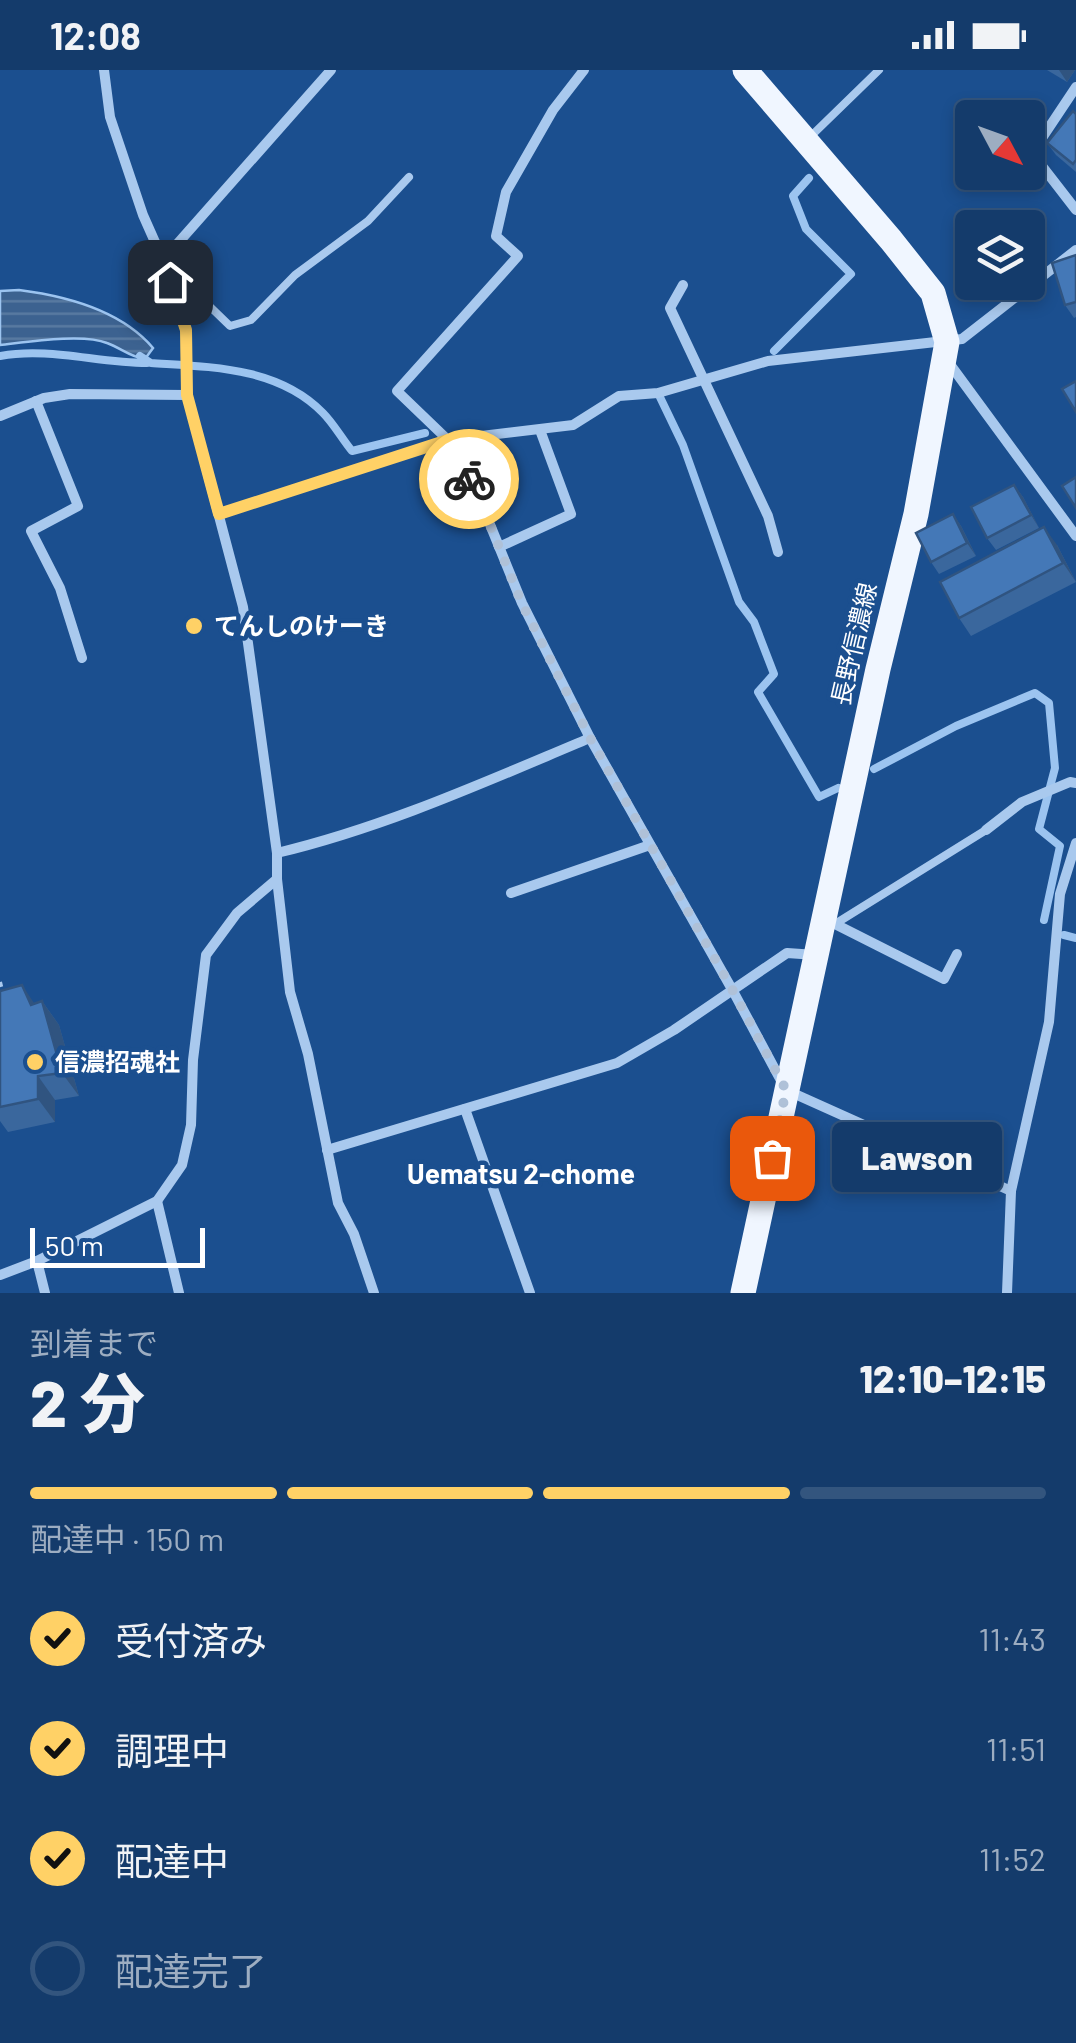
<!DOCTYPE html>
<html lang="ja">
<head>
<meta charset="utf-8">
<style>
  body { margin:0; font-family:Barlow,"Noto Sans JP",sans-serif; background:#214673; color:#f1f3f6; height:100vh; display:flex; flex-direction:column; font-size:38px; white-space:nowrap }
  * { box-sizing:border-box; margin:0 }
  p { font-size:32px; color:#9dadc1 }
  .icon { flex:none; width:55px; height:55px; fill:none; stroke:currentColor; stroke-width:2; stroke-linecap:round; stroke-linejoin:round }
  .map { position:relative; height:1223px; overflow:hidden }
  .panel { display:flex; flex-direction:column; background:#143b6b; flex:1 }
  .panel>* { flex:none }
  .needle { width:65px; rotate:131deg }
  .fabs { position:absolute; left:955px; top:30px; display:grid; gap:20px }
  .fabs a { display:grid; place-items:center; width:90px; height:90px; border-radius:10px; background:#143b6b; box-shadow:0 5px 15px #0003,0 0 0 2px #33557e; font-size:50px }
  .scale { position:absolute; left:30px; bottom:25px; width:175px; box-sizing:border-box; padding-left:10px; border:5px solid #fff; border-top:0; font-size:28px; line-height:35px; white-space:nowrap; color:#fff; -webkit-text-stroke:8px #1b4f8f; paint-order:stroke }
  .pin { position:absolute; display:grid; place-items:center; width:85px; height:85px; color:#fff; margin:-42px; border-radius:20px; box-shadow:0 5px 15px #0006 }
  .courier { position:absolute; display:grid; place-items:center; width:100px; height:100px; margin:-50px; border:8px solid #ffd166; border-radius:50%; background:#fff; color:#222; box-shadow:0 2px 12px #0007 }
  .bubble { position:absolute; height:70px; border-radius:10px; background:#143b6b; box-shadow:0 5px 15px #0003,0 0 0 2px #33557e; font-size:32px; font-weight:800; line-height:70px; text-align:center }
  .summary em { font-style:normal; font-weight:800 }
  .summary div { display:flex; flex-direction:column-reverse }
  .summary { display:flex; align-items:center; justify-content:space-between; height:170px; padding:0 30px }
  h1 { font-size:65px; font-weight:800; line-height:75px }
  .bar { display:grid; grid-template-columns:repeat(4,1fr); gap:15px 10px; align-content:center; height:120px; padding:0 30px }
  .bar i { height:12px; border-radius:8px; background:#33557e }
  .bar .on { background:#ffd166 }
  .bar p { grid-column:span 4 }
  ol { padding:0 30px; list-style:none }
  li { display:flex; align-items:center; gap:30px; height:110px }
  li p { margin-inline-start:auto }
  li .icon { padding:10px; border-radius:50%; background:#ffd166; color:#111; stroke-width:4 }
  li:last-child { color:#9dadc1 }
  li i { width:55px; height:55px; border:5px solid #33557e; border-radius:50% }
  .status { display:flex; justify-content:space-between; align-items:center; height:70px; padding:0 50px; background:#143b6b; direction:ltr }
  .status svg { height:28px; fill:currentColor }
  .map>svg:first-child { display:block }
  .water { fill:url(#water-rules); stroke:#9cc4f0; stroke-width:2.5 }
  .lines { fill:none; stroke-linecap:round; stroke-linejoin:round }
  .stream { stroke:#9cc4f0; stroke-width:8 }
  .path { stroke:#a9c9ee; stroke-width:4; stroke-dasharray:5 8; stroke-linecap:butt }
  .lane { stroke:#a9c9ee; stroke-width:8 }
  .street { stroke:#a9c9ee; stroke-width:10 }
  .primary { stroke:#f0f6ff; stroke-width:25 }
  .wall { fill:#3a679d }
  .shaded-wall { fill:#305480 }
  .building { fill:#4478b7; stroke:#305480; stroke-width:2.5 }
  .done { stroke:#afc1d8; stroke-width:10; stroke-dasharray:0 18 }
  .route { stroke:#ffd166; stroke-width:12 }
  .poi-dot { fill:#ffd166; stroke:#1b4f8f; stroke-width:4 }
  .labels { text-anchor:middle; stroke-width:9; stroke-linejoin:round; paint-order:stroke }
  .poi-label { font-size:25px; font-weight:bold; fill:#fff; stroke:#1b4f8f; text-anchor:start }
  .street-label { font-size:25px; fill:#fff; stroke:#1b4f8f }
  .neighbourhood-label { font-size:28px; font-weight:bold; fill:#fff; stroke:#1b4f8f }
</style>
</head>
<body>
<div class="status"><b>12:08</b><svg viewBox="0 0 49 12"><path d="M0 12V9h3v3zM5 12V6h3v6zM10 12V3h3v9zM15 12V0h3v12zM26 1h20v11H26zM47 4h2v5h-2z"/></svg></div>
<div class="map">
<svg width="1076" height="1223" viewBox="0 0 1076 1223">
  <defs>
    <pattern id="water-rules" width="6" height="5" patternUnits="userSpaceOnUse" patternTransform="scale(2.5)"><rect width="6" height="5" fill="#3c6290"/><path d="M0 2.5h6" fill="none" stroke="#597aa1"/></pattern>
  </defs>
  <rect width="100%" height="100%" fill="#1b4f8f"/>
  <path class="water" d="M19,220C66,226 121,240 153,278L145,289C130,287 121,278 107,273C83,263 27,272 0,275V221Z"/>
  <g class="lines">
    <g class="stream">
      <path d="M774,281L851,204L806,159L793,126L809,108"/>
      <path d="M0,286C49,277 97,293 147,293"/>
      <path d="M140,286L151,293C211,297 278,297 323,343C334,354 342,369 352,381L425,363"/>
      <path d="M658,323L683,375L739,532L754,552L774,604L758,622L819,727L838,718"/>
      <path d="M874,699L956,656L1035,623L1049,633L1055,698L1039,759L1060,776L1044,850"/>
      <path d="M1064,865L1076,868"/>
    </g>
    <path class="path" d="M0,912L2,920"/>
    <g class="lane">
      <path d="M809,68L879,0"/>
      <path d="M177,233L198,225L230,256L251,250L295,205L368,151L409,107"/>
      <path d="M835,854L986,760"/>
    </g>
    <g class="street">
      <path d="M104,0L110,47L143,145L163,190L186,260L187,325L243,537L277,783V809L290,922L308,984L338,1133L354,1164L374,1223"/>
      <path d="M584,0L553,40L506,122L496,166L518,186L397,321L448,370L573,355L619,326L658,323L768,291L962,269L1076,180"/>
      <path d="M1076,17L1040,71L1035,87L1076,140"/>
      <path d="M163,190L331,0"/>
      <path d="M683,215L670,238L768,446L778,482"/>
      <path d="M949,293L1076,466"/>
      <path d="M36,331L78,436L31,461L60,518L82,588"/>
      <path d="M0,346L44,328L70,324L187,325"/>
      <path d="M219,444L448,370L480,430L522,533L590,668C487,711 386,757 277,783"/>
      <path d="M499,477L571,444L540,360"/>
      <path d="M590,668L733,921L786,1020L1011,1121"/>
      <path d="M986,760L1022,732L1070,712L1076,713"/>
      <path d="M511,823L650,775"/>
      <path d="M827,850L944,909L957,884"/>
      <path d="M465,1039L530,1223"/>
      <path d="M327,1080L617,993L674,960L787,883L816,885"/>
      <path d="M157,1131L179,1223"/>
      <path d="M37,1191L45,1223"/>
      <path d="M0,1205L37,1191L157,1131L182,1095L191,1055L193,990L206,885L237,843L277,809"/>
      <path d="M1007,1223L1011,1121L1049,952L1060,824L1076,773"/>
    </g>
    <path class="primary" d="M743,1223L878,599L916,444L947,272L933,223L891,170L745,0"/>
  </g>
  <g class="wall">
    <path d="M1047,0H1075L1067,12Z"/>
    <path d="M1076,44V102L1056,85L1047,73Z"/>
    <path d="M1076,185V247L1074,248L1065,235Z"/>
    <path d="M1014,415L1023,427L1039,458L996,480L987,468Z"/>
    <path d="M953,444L961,456L976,486L939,504L931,492Z"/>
    <path d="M1057,475L1076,512L971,566L959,548Z"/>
    <path d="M0,921L35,934L42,931L59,955L79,1026L55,1030V1052L8,1062L0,1051Z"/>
  </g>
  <g class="shaded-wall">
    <path d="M1059,0H1075L1067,12Z"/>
    <path d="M1014,415L1023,427L1039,458L1031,445Z"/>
    <path d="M953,444L961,456L976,486L967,473Z"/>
    <path d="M1044,457L1057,475L1076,512L1063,493Z"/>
    <path d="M22,915L38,939L31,935Z"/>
    <path d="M42,931L59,955L79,1026L62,1003Z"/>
    <path d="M38,1006L55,1030V1052L38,1029Z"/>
  </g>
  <g class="building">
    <path d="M1073,41L1076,44V90L1073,94L1047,73Z"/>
    <path d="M1076,185V232L1065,235L1052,193Z"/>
    <path d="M1076,311V342L1062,319Z"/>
    <path d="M1076,407V438L1062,416Z"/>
    <path d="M1014,415L1031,445L987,468L971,437Z"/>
    <path d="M953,444L967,473L931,492L916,463Z"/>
    <path d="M1044,457L1063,493L959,548L940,512Z"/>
    <path d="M22,915L31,935L42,931L62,1003L38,1006V1029L0,1037V921Z"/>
  </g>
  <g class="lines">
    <path class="done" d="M469,409L480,430L522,534L590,668L733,921L786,1020L772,1088"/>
    <path class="route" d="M170,212L186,260L187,325L219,444L448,370L469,409"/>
  </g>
  <g class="poi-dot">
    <circle cx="194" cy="556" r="10"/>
    <circle cx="35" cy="992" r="10"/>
  </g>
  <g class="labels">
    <g class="poi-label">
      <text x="214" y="565">てんしのけーき</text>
      <text x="55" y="1001">信濃招魂社</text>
    </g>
    <g class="street-label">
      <text transform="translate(854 574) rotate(-77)" y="9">長野信濃線</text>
    </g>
    <g class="neighbourhood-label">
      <text x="521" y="1114">Uematsu 2-chome</text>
    </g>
  </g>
</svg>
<div class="fabs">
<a><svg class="needle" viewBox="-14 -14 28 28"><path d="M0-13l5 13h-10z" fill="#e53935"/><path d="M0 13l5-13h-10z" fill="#9dadc1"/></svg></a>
<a><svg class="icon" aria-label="layers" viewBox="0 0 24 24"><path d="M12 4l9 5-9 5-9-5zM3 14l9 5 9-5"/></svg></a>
</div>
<div class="scale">50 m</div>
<div class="pin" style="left:772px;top:1088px;background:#ea580c"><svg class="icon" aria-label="bag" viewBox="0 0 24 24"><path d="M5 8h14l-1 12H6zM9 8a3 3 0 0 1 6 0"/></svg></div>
<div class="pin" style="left:170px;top:212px;background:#1f2937"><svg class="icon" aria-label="home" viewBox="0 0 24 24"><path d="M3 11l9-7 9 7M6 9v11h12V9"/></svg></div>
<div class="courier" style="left:469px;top:409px"><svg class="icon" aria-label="bike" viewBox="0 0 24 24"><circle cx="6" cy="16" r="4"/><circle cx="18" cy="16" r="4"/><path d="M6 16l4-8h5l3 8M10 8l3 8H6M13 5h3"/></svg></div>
<div class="bubble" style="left:832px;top:1052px;width:170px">Lawson</div>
</div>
<section class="panel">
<div class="summary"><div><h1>2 分</h1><p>到着まで</p></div><em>12:10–12:15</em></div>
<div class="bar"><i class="on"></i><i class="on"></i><i class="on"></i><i></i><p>配達中 · 150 m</p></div>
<ol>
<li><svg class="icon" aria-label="check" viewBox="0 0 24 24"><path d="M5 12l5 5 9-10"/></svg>受付済み<p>11:43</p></li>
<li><svg class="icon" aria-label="check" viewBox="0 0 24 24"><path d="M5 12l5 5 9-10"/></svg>調理中<p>11:51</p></li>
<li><svg class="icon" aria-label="check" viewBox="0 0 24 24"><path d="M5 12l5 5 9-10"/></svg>配達中<p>11:52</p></li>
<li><i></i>配達完了</li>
</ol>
</section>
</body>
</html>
